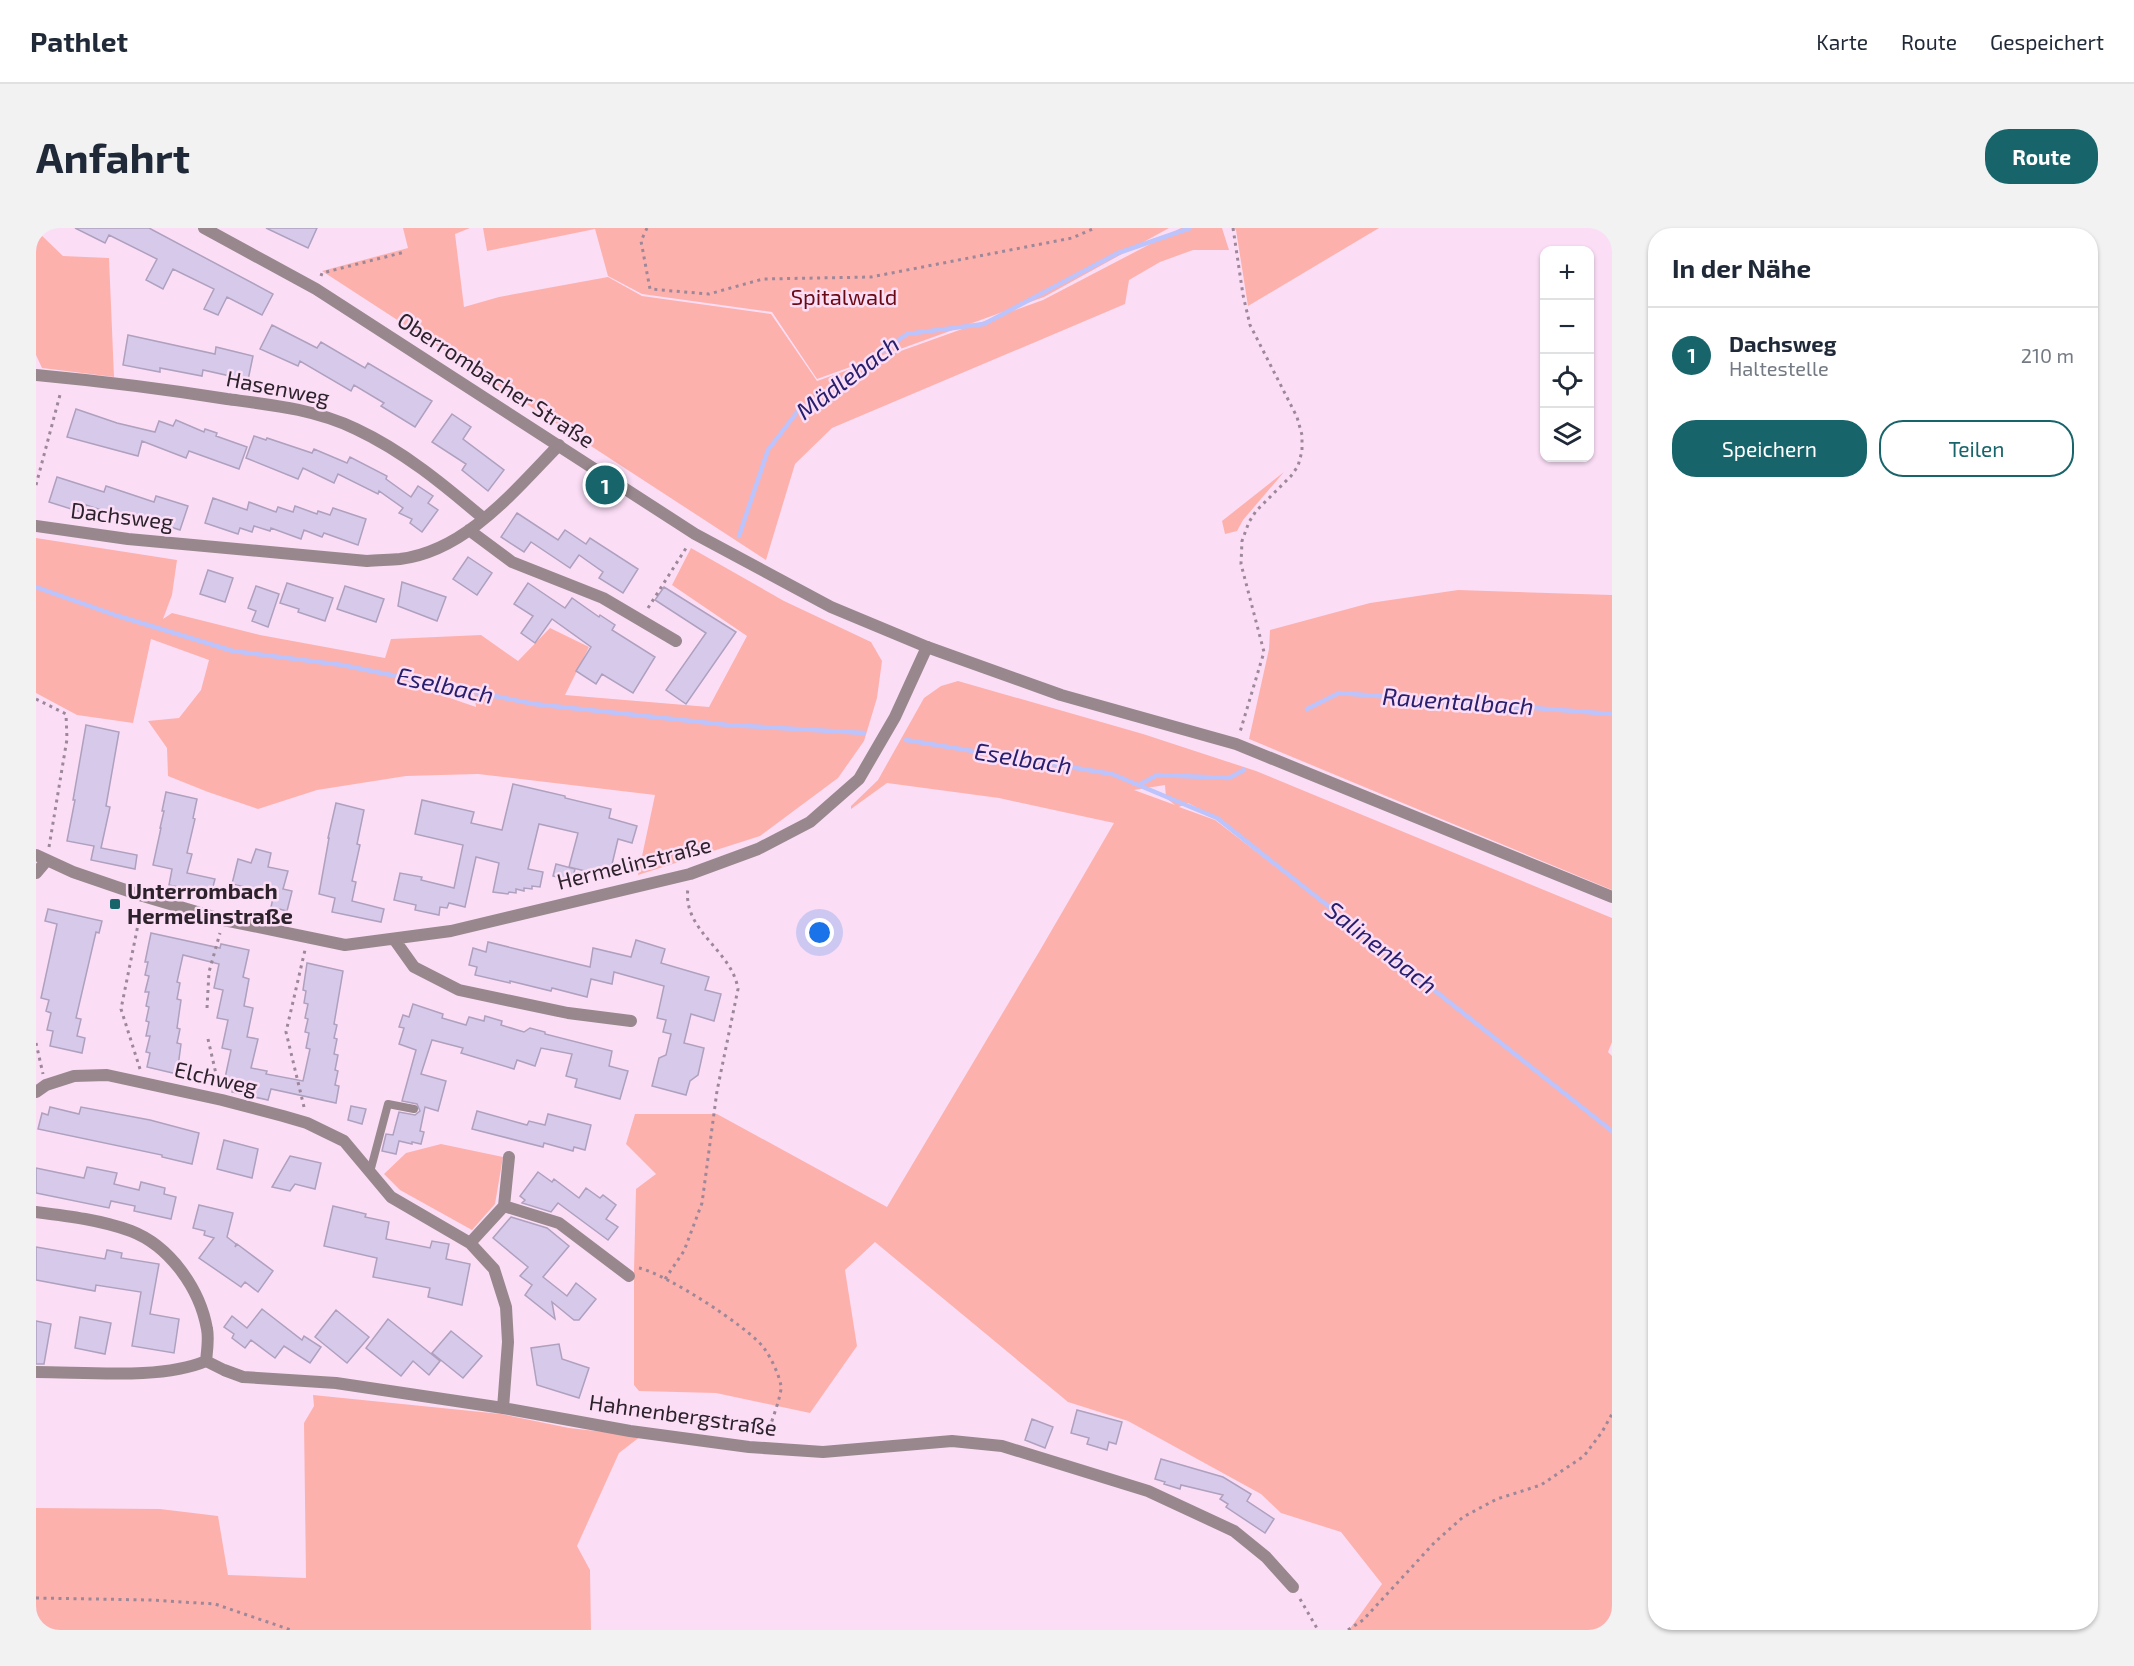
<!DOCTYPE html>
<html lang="de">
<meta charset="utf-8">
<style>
:root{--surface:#fff;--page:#f2f2f3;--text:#1f2937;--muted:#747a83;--line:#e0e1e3;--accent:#17656b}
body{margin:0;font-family:"Exo 2",sans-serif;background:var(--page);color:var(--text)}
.controls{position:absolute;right:18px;top:18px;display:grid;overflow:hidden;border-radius:12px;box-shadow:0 2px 4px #0004}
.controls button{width:54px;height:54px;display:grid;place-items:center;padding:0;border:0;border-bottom:2px solid var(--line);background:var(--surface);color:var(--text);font:30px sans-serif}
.you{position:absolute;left:784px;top:705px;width:21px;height:21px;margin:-15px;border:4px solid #fff;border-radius:50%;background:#1a73e8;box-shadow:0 0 0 9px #1a73e833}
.badge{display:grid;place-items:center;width:39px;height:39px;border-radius:50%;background:var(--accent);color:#fff;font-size:20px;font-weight:700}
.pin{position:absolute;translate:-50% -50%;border:3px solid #fff;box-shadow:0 2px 6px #0006}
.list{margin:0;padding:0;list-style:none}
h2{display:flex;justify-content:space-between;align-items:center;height:78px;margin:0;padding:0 24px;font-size:26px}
h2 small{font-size:20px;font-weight:400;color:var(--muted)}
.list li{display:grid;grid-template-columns:39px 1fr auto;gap:18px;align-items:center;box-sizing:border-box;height:96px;padding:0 24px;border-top:2px solid var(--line)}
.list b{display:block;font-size:22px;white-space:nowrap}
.list p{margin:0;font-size:20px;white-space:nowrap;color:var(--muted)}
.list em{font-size:20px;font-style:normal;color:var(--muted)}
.actions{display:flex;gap:12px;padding:18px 24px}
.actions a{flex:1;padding:14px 0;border:2px solid var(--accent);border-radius:24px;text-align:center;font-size:21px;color:var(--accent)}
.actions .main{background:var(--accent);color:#fff}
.icon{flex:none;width:33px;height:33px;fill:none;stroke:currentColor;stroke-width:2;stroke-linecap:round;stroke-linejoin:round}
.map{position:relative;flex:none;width:1576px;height:1402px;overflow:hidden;border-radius:24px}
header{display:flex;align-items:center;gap:36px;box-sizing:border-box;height:84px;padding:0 30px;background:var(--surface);border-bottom:2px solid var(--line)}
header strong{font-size:28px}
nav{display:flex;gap:33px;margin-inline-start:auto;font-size:21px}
.intro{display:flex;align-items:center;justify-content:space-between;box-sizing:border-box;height:144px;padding:0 36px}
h1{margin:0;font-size:42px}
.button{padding:15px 27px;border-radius:24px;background:var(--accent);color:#fff;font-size:21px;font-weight:700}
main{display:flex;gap:36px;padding:0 36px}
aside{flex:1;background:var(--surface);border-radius:24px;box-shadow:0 2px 4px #0004}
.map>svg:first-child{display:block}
</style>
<header>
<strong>Pathlet</strong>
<nav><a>Karte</a><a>Route</a><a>Gespeichert</a></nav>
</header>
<div class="intro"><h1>Anfahrt</h1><a class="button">Route</a></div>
<main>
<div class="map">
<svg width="1576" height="1402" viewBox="0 0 1576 1402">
<rect width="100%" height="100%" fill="#fbdef6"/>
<path fill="#fdb1ad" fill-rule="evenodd" d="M 367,0 L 434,0 L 419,6 L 428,79 L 463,69 L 572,49 L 606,68 L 735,86 L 781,153 L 1007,72 L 1145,0 L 1186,0 L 1193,22 L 1157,22 L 1124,34 L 1093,52 L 1089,76 L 796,200 L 759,236 L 730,332 L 286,43 L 372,20 Z
M 447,0 L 1133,0 L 1008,69 L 781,151 L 736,84 L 606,66 L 572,48 L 559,1 L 451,23 Z
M 1198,0 L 1343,0 L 1212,78 L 1200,2 Z
M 0,2 L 27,28 L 73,30 L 78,149 L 6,140 L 0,127 Z
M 1248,244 L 1207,292 L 1201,303 L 1189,306 L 1186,293 Z
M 0,310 L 141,332 L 136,367 L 127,391 L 136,385 L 224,407 L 349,430 L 355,411 L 445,407 L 482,433 L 514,400 L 553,419 L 529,467 L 673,479 L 711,408 L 636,357 L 655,320 L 748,373 L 835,414 L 846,433 L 841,470 L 828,513 L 802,550 L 724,608 L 602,647 L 619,567 L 442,546 L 370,548 L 281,562 L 222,581 L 172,564 L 132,548 L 131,520 L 112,493 L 143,490 L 165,462 L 173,432 L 115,411 L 97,495 L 41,487 L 0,465 ZM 418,454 L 438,464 L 440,479 L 411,469 Z
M 1422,362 L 1576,367 L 1576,662 L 1213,511 L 1233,421 L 1234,402 L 1334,375 Z
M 922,453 L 1107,506 L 1220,543 L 1576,690 L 1576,814 L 1572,824 L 1576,828 L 1576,1402 L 1313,1402 L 1346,1356 L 1305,1304 L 1245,1285 L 1225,1266 L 1092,1193 L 1032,1174 L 839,1014 L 809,1042 L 821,1118 L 774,1185 L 680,1165 L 603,1163 L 598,1157 L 598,1042 L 600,961 L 620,946 L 590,916 L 599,886 L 681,886 L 851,979 L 1003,724 L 1078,595 L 963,570 L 851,555 L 815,581 L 815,578 L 842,552 L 888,470 L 905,458 ZM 1129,557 L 1130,570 L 1139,577 L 1098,562 ZM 1152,575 L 1181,590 L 1335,712 L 1179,592 L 1143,579 Z
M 405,916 L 467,929 L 459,976 L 436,1002 L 364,962 L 348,946 L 370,925 Z
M 277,1167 L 465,1186 L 533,1200 L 605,1208 L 583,1225 L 541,1318 L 554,1342 L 555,1402 L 0,1402 L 0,1280 L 124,1281 L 182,1288 L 192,1347 L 270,1350 L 268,1195 L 278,1178 Z"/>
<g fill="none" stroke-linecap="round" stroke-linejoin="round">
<path stroke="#bdc3fb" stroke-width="4.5" d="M 703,308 L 732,222 L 762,183 L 871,106 L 948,96 L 1082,25 L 1154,0
M 0,359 L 79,387 L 197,423 L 306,437 L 498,476 L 692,497 L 828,505
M 1271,481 L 1303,465 L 1576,486
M 870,512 L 1076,546 L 1181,590 L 1576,903
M 1103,557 L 1121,547 L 1193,550 L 1208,542"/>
</g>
<path fill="#d7c9e9" stroke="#aea0be" stroke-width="1.5" d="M 39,0 L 113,0 L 237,66 L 226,87 L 191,69 L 182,87 L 168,81 L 178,61 L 137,41 L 127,61 L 110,52 L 121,31 L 73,7 L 69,15 Z
M 230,0 L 281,0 L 272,20 Z
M 236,97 L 281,120 L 285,114 L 329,140 L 332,135 L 396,173 L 379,199 L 345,178 L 348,175 L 318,157 L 315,163 L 264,133 L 262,138 L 224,121 Z
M 92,107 L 179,126 L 180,119 L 217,128 L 212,152 L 167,142 L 166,148 L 124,140 L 124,144 L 87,137 Z
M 40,181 L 81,195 L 119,204 L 123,193 L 137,198 L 140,192 L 168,204 L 169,201 L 181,205 L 180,208 L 211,219 L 203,241 L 153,223 L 150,230 L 106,213 L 102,228 L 31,209 Z
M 416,186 L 435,199 L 427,211 L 468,242 L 452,263 L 426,242 L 430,236 L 396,214 Z
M 218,208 L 230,212 L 231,210 L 276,225 L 278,221 L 311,235 L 314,229 L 351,248 L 350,251 L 375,269 L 382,258 L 397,268 L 392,275 L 402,282 L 386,304 L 374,295 L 376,291 L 363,285 L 367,280 L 343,263 L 342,266 L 302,246 L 298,255 L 267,240 L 262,251 L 210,230 Z
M 21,249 L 68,264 L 70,258 L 118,274 L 120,268 L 152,278 L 144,302 L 97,287 L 96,292 L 50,277 L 48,285 L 13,274 Z
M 177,270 L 211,282 L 213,274 L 240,284 L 242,279 L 257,284 L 259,278 L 281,286 L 282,283 L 294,287 L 297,280 L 330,291 L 322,317 L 288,305 L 286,309 L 268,302 L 265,311 L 235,300 L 234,303 L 218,298 L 216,304 L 204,300 L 202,306 L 169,295 Z
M 481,285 L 522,312 L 529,302 L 550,316 L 554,310 L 602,341 L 587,365 L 563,350 L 567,344 L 543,327 L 534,340 L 495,314 L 488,324 L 465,309 Z
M 432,329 L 456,345 L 441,367 L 417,351 Z
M 172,342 L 197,350 L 189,374 L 164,366 Z
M 366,354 L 410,369 L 401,393 L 362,378 Z
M 251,355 L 297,370 L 289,393 L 262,384 L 263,381 L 244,375 Z
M 492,355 L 529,380 L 536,370 L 563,389 L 564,387 L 579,397 L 576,402 L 619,429 L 597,465 L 566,446 L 560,456 L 540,443 L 555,419 L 516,391 L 499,415 L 485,405 L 497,388 L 478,376 Z
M 220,358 L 243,366 L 232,399 L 216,393 L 220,383 L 212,380 Z
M 309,358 L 348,371 L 340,394 L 301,381 Z
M 628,359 L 700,404 L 650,476 L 630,462 L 670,405 L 619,372 Z
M 50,497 L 83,504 L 70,578 L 74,579 L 65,620 L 101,627 L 99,641 L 55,632 L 58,618 L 31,613 L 39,572 L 37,572 Z
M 477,556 L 529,568 L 529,570 L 575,581 L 573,590 L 601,598 L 596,615 L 582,611 L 573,649 L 533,639 L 542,605 L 503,596 L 492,641 L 507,644 L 504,659 L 496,658 L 496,661 L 488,660 L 488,663 L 480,661 L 480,665 L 473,664 L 472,666 L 457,664 L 463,635 L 440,629 L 429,679 L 413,675 L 411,680 L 404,679 L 403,687 L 379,682 L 380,677 L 358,672 L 364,645 L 386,649 L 385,652 L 418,660 L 427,617 L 379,606 L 386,572 L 438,584 L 435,595 L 466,602 Z
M 130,564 L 161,571 L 157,590 L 159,591 L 151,625 L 156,626 L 151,645 L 179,651 L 175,666 L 133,657 L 136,641 L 117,637 L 125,600 L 124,600 L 128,583 L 126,583 Z
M 300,575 L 328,582 L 321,616 L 324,617 L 316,653 L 320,654 L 316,673 L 348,681 L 345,694 L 296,684 L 299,670 L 283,666 L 293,610 L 292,610 Z
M 220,621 L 235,625 L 232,639 L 252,643 L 247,661 L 256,663 L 251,683 L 235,679 L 238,666 L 196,656 L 202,631 L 215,635 Z
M 520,636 L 539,641 L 536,653 L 517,648 Z
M 12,681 L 66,693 L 63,705 L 60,704 L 40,790 L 45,791 L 41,808 L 49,810 L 46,825 L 14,818 L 17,803 L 11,802 L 15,785 L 10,783 L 13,772 L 5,770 L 21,696 L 9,693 Z
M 115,705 L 184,720 L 185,716 L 213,722 L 207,749 L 213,751 L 208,778 L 217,780 L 211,809 L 222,811 L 215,840 L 231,843 L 230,846 L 267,853 L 274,821 L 270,820 L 273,805 L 269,804 L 272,791 L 269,790 L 272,776 L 268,775 L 270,763 L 267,762 L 271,735 L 307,743 L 298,796 L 301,797 L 298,810 L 301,811 L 298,826 L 302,827 L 299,842 L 302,843 L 299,857 L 303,858 L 300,875 L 235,861 L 232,872 L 196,864 L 199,852 L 189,850 L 195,822 L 186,820 L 192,792 L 181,790 L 187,762 L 178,760 L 183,736 L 147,727 L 141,754 L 144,755 L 141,771 L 145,772 L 141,800 L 144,801 L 141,815 L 145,816 L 141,846 L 111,839 L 114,825 L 110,824 L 114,808 L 110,808 L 113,794 L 110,793 L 113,779 L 110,778 L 113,764 L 109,764 L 113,748 L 109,747 L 112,734 L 109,734 Z
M 600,712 L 629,721 L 625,735 L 673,749 L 669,762 L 685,766 L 678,793 L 655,786 L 648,815 L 668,820 L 662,847 L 654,853 L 650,867 L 616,858 L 623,830 L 630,827 L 635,806 L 627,804 L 630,792 L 621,790 L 628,758 L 578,744 L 576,756 L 555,751 L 551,769 L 516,760 L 515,763 L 474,753 L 474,755 L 439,747 L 441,739 L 433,737 L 437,720 L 450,724 L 452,714 L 554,739 L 557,720 L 595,729 Z
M 377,776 L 407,786 L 406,790 L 430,797 L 433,789 L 448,793 L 449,788 L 466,793 L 465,797 L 488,804 L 494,800 L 509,804 L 509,806 L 576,823 L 573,838 L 592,843 L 584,871 L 539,859 L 541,851 L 530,848 L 536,826 L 505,820 L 499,838 L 481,832 L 478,841 L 425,825 L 427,820 L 396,812 L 385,846 L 410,853 L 402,883 L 389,879 L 384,903 L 388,904 L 385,916 L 376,914 L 376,916 L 363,913 L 360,926 L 346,923 L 350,906 L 357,907 L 363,884 L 379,887 L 384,883 L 381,876 L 366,873 L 380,822 L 363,816 L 368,800 L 363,799 L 367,787 L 373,789 Z
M 315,878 L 330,881 L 326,896 L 312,892 Z
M 14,879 L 43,886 L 45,879 L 114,892 L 163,905 L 156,936 L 126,929 L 126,927 L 2,901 L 6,885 L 12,887 Z
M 441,883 L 491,897 L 493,893 L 509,897 L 512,886 L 555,897 L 549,922 L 538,919 L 537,923 L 508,915 L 507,919 L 436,901 Z
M 188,912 L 222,921 L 216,950 L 181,941 Z
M 254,928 L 285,935 L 279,961 L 259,956 L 254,963 L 236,959 Z
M 51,939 L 81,945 L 78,956 L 103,962 L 105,954 L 129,960 L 128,966 L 140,969 L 135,991 L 98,983 L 99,978 L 75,973 L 73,980 L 0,965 L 0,940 L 48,950 Z
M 502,944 L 516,954 L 518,951 L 543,970 L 550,960 L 564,970 L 567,967 L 580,977 L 570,991 L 582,999 L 572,1012 L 522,975 L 515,984 L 486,975 L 489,972 L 484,968 Z
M 163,977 L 197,985 L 191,1009 L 200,1016 L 199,1019 L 201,1016 L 237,1043 L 222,1064 L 209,1054 L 205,1059 L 163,1030 L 178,1010 L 168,1007 L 169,1003 L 157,1000 Z
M 297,978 L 330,986 L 329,989 L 353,994 L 350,1011 L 394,1020 L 396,1013 L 413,1016 L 410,1031 L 434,1036 L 426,1077 L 392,1069 L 394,1060 L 337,1049 L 341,1030 L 288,1018 Z
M 475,989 L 511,1000 L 533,1018 L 507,1049 L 531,1068 L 540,1055 L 560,1071 L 543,1092 L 538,1092 L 516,1074 L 519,1091 L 489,1067 L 496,1057 L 484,1048 L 492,1039 L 457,1010 Z
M 0,1019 L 69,1031 L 71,1022 L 86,1025 L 85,1030 L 123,1036 L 114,1086 L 143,1091 L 138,1125 L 96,1118 L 105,1064 L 60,1057 L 59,1063 L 0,1052 Z
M 226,1081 L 266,1112 L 268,1108 L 285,1119 L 274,1135 L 248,1118 L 239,1130 L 215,1112 L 209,1120 L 196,1110 L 198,1106 L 188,1099 L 196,1088 L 211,1100 Z
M 300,1082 L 333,1109 L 311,1135 L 279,1109 Z
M 44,1089 L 75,1095 L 69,1126 L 39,1120 Z
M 352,1091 L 404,1133 L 393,1147 L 377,1133 L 365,1148 L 330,1120 Z
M 0,1093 L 15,1096 L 8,1136 L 0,1136 Z
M 415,1103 L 446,1128 L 427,1150 L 396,1125 Z
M 523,1116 L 526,1131 L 553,1140 L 543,1170 L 501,1157 L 495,1120 Z
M 1041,1182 L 1086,1194 L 1080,1216 L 1073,1214 L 1071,1222 L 1051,1216 L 1053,1210 L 1035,1205 Z
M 996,1191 L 1017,1199 L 1009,1220 L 989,1212 Z
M 1125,1231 L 1187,1249 L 1215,1266 L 1211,1273 L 1238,1291 L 1229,1305 L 1190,1279 L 1192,1276 L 1184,1271 L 1187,1267 L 1145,1257 L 1144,1261 L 1128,1256 L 1129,1254 L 1119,1251 Z"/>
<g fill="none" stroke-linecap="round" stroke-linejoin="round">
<path stroke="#9c8899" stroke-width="3" stroke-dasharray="3 4.5" stroke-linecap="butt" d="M 611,0 L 605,13 L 614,61 L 673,66 L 727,51 L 835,49 L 1036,10 L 1059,0
M 1197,0 L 1207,67 L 1214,97 L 1261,189 L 1266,207 L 1266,223 L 1262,238 L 1255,248 L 1220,283 L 1213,294 L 1206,313 L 1205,336 L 1228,424 L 1204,504
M 285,48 L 286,45 L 369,24
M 0,257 L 25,163
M 612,380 L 652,317
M 0,471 L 30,486 L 31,511 L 13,619
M 171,780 L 173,744 L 184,705
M 172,811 L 183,859
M 0,815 L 7,846
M 104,841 L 85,781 L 105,682
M 268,879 L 250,804 L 269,722
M 603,1040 C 630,1046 711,1098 728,1120 C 735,1130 743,1146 745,1158 C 746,1167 734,1197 731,1208
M 629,1051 L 648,1023 L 666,975 L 681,863 L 702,761 C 696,722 646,703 652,660
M 0,1370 L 114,1372 L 179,1376 L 255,1402
M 1264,1371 L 1282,1402
M 1312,1402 L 1327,1392 L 1399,1314 L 1427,1289 L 1461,1271 L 1505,1257 L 1548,1228 L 1566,1204 L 1576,1186"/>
<path stroke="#98888d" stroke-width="8" d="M 334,944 L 352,876 L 378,881"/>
<path stroke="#98888d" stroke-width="12" d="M 0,147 C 64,153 128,161 191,171 C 236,177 278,181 320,201 C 367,223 407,256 447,290
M 0,298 L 92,311 L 331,333 C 342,332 353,332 364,331 C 430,323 479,262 523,217
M 433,302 L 476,334 L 567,370 L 640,413
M 0,627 L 37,644 L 107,668 L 188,692 L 309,717 L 415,703 L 654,646 L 722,621 L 774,594 L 823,551 L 859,489 L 891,419
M 0,645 L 11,632
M 358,711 L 378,739 L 423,762 L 532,785 L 595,793
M 0,864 L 10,857 L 38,848 L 71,847 L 186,872 L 247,888 L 271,895 L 308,913 L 355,969 L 434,1015 L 458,1041 L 470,1079 L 472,1114 L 467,1180
M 468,978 L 523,995 L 593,1048
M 0,984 C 32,988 65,992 95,1003 C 134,1018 164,1061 171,1101 C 173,1111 171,1123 170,1133
M 434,1015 L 468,978 L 473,929
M 0,1144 C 50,1144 126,1152 170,1133 L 188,1142 L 207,1149 L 300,1155 L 467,1180 L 594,1203 L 713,1219 L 787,1224 L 916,1213 L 966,1218 L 1112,1263 L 1198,1303 L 1230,1329 L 1257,1359"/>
<path stroke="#98888d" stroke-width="12" d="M 168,0 L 280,61 L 659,306 L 795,379 L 891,419 L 1025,467 L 1200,516 L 1576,669"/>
</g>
<rect fill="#17656b" stroke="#fbdef6" stroke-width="2" x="73" y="670" width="12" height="12" rx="3"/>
<g text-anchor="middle" stroke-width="5" stroke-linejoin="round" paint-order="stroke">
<g font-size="22" fill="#6a0814" stroke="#fbdef6">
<text x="808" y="77">Spitalwald</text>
</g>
<g font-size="22" fill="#2d222b" stroke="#fbdef6">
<text transform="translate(460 152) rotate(33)" y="8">Oberrombacher Straße</text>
<text transform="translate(242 160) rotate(11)" y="8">Hasenweg</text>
<text transform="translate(86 288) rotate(7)" y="8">Dachsweg</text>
<text transform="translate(598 635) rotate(-14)" y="8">Hermelinstraße</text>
<text transform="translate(180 850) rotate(13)" y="8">Elchweg</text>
<text transform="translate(647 1187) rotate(8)" y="8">Hahnenbergstraße</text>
</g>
<g font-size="22" font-weight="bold" fill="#2d222b" stroke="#fbdef6" text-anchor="start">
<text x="91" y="671">Unterrombach<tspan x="91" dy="25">Hermelinstraße</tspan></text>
</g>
<g font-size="24" font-style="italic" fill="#28206e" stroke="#fbdef6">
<text transform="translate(812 150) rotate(-37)" y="8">Mädlebach</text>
<text transform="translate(409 458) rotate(12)" y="8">Eselbach</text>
<text transform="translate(1422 474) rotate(4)" y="8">Rauentalbach</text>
<text transform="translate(987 531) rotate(9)" y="8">Eselbach</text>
<text transform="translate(1345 720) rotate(38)" y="8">Salinenbach</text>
</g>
</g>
</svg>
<div class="controls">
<button>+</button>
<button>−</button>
<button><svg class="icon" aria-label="locate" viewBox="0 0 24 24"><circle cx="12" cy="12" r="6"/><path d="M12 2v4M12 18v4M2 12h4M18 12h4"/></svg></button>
<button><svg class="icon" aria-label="layers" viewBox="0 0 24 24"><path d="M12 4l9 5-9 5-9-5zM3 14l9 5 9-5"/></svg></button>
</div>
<div class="you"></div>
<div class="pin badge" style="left:569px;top:257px">1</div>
</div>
<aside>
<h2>In der Nähe<small></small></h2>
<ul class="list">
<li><span class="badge">1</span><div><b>Dachsweg</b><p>Haltestelle</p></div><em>210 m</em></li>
</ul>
<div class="actions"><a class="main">Speichern</a><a>Teilen</a></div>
</aside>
</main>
